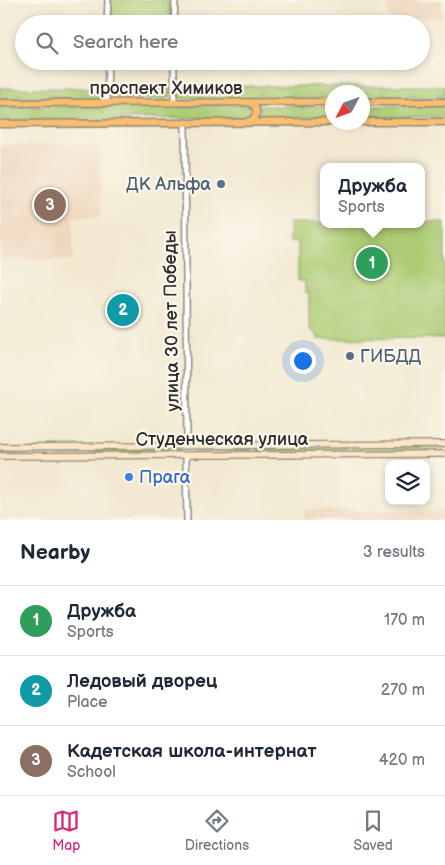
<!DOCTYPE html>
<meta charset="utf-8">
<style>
:root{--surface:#fff;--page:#f2f2f3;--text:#1f2937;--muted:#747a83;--line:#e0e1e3;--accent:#db2777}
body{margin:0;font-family:"Balsamiq Sans",sans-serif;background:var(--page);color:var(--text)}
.controls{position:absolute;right:15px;bottom:15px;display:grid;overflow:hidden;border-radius:10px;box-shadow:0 2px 8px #0003}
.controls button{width:45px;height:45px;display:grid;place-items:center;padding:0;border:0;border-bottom:1px solid var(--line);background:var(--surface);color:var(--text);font:25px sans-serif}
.compass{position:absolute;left:325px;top:85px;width:45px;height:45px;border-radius:50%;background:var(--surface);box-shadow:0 2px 8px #0003;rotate:229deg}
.you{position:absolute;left:302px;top:360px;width:18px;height:18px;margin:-12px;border:4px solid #fff;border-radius:50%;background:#1a73e8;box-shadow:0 0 0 8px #1a73e833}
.badge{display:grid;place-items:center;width:32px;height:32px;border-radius:50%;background:var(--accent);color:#fff;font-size:16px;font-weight:700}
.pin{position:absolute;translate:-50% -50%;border:2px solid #fff;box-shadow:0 1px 5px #0006}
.popup{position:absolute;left:320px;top:163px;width:105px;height:65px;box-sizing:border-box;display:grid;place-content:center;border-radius:10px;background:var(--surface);filter:drop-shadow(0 1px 4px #0005);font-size:16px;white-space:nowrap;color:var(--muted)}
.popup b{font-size:19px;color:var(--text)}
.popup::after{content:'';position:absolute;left:50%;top:100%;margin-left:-10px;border:10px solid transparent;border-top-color:var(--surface)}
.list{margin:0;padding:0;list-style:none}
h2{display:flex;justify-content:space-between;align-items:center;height:65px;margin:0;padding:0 20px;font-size:21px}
h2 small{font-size:16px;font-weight:400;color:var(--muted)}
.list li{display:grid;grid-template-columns:32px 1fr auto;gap:15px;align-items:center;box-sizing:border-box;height:70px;padding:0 20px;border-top:1px solid var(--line)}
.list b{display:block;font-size:19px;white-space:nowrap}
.list p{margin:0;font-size:16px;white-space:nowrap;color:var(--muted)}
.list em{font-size:16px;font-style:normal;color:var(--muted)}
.icon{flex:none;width:28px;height:28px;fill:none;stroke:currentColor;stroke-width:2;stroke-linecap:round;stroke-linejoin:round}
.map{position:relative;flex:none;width:445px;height:520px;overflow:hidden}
.search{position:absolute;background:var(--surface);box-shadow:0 2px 8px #0003;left:15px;right:15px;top:15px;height:55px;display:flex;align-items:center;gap:12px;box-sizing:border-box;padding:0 18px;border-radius:28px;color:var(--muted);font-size:19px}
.sheet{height:275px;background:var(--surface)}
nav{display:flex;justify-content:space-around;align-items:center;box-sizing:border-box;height:70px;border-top:1px solid var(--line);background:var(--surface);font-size:14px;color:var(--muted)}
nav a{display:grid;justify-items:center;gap:2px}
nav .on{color:var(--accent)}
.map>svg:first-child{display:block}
</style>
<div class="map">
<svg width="445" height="520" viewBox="0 0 445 520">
<defs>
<pattern id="grass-tufts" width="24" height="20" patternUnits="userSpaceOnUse" patternTransform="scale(1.25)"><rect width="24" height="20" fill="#accb72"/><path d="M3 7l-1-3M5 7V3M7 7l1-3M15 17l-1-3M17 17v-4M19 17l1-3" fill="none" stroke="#94ae63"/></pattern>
</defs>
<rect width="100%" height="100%" fill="#fbf7ec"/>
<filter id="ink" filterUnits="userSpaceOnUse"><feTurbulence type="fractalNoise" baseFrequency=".02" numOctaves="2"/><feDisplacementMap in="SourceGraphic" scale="10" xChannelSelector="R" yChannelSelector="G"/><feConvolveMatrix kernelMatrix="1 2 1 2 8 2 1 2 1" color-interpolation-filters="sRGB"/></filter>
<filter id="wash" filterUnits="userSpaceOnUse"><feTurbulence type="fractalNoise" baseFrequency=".0096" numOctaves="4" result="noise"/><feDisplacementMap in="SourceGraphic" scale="20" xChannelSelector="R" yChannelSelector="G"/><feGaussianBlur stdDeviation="1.12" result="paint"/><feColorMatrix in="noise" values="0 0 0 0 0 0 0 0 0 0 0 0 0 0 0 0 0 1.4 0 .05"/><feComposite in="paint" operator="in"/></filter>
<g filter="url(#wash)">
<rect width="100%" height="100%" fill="#f2e9d0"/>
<path fill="#efd6bc" d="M 388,0 L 441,0 L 442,18 L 388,18 Z
M 99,144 L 101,216 L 73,217 L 73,260 L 0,259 L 0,145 Z
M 305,510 L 445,511 L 445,520 L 305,520 Z"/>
<path fill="url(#grass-tufts)" stroke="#6c7b4e" d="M 183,86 L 445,86 L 445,98 L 363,98 L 362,92 L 332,92 L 332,98 L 183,99 L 178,97 L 177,92 L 178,88 Z
M 118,87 L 165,87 L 170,88 L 171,93 L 170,97 L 167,99 L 120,99 L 115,97 L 113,93 L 115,89 Z
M 0,88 L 99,88 L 103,90 L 104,93 L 103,97 L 99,99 L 0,99 Z
M 244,105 L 249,107 L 251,112 L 249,116 L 244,118 L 0,120 L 0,107 Z
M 445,105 L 445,117 L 363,117 L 363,106 Z
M 259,106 L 332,106 L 332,117 L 259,118 L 261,112 Z
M 346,447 L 348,449 L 346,451 L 257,452 L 257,448 Z
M 352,447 L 445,447 L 445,450 L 352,451 Z
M 181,448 L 181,452 L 0,454 L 0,450 Z
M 195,448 L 251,448 L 251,451 L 195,452 L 193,450 Z"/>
<path fill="#accb72" stroke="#6c7b4e" d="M 111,0 L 169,0 L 169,24 L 111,24 Z
M 421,222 L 445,222 L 445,338 L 318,339 L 317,335 L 309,329 L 309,293 L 305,293 L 305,281 L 298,281 L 298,242 L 289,242 L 289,223 L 421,224 Z"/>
</g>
<g filter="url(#ink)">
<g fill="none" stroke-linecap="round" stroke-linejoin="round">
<g stroke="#8e8a7e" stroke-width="8">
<path id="tertiary" d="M 107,24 L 108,0
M 174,24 L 175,0
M 174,102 L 174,61
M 107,103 L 108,61
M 185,122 L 187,446
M 186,456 L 187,520"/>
</g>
<g stroke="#8e8a7e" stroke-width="8">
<path id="secondary" d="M 0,447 L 445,444
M 0,456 L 445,454"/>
</g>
<g stroke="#8e8a7e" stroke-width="9">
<path id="primary" d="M 362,102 L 445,102
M 0,103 L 332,102
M 248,121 C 256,119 258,113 255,107 L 250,103
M 362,122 L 445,122
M 0,124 L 332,122"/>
</g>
<use href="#tertiary" stroke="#fff" stroke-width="5"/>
<use href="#secondary" stroke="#fde5c5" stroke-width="5.5"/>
<use href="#primary" stroke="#fabe6d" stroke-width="6"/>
</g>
</g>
<g fill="#5c6f8a" stroke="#fbf7ec" stroke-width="2">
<circle cx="221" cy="184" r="5"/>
<circle cx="350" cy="356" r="5"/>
</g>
<circle fill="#3f7fe0" stroke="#fbf7ec" stroke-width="2" cx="129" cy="477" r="5"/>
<g text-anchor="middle" stroke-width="4.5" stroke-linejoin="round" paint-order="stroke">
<g font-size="18" fill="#2b2b2b" stroke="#fbf7ec">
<text x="166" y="94">проспект Химиков</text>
<text transform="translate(171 321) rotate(-91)" y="6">улица 30 лет Победы</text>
<text x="222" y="445">Студенческая улица</text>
</g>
<g font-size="18" fill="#4e5e75" stroke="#fbf7ec" text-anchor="end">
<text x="211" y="190">ДК Альфа</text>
<text x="360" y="362" text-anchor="start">ГИБДД</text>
</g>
<g font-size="18" fill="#366cbe" stroke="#fbf7ec" text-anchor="start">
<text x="139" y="483">Прага</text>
</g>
</g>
</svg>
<div class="controls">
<button><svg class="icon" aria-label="layers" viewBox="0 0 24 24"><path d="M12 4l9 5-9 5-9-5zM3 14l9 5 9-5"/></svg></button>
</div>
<svg class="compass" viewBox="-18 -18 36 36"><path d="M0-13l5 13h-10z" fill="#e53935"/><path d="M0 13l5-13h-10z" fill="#747a83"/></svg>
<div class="you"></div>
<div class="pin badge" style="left:372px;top:263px;background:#2e9e5b">1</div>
<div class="popup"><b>Дружба</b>Sports</div>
<div class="pin badge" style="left:123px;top:310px;background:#0f9aa8">2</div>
<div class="pin badge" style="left:50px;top:205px;background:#8d6e63">3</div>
<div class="search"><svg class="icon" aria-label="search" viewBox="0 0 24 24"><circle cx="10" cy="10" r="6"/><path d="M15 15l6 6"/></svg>Search here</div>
</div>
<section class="sheet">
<h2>Nearby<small>3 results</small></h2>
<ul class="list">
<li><span class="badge" style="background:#2e9e5b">1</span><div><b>Дружба</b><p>Sports</p></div><em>170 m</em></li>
<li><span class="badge" style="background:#0f9aa8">2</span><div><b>Ледовый дворец</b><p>Place</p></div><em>270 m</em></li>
<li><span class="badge" style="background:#8d6e63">3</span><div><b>Кадетская школа-интернат</b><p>School</p></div><em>420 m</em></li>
</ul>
</section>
<nav>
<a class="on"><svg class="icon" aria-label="map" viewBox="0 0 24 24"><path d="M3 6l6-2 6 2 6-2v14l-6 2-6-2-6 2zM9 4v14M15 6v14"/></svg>Map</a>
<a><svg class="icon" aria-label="directions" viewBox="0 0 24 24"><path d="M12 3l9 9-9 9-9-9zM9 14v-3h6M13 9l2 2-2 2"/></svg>Directions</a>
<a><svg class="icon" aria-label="saved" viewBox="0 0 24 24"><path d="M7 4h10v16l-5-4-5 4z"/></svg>Saved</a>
</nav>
